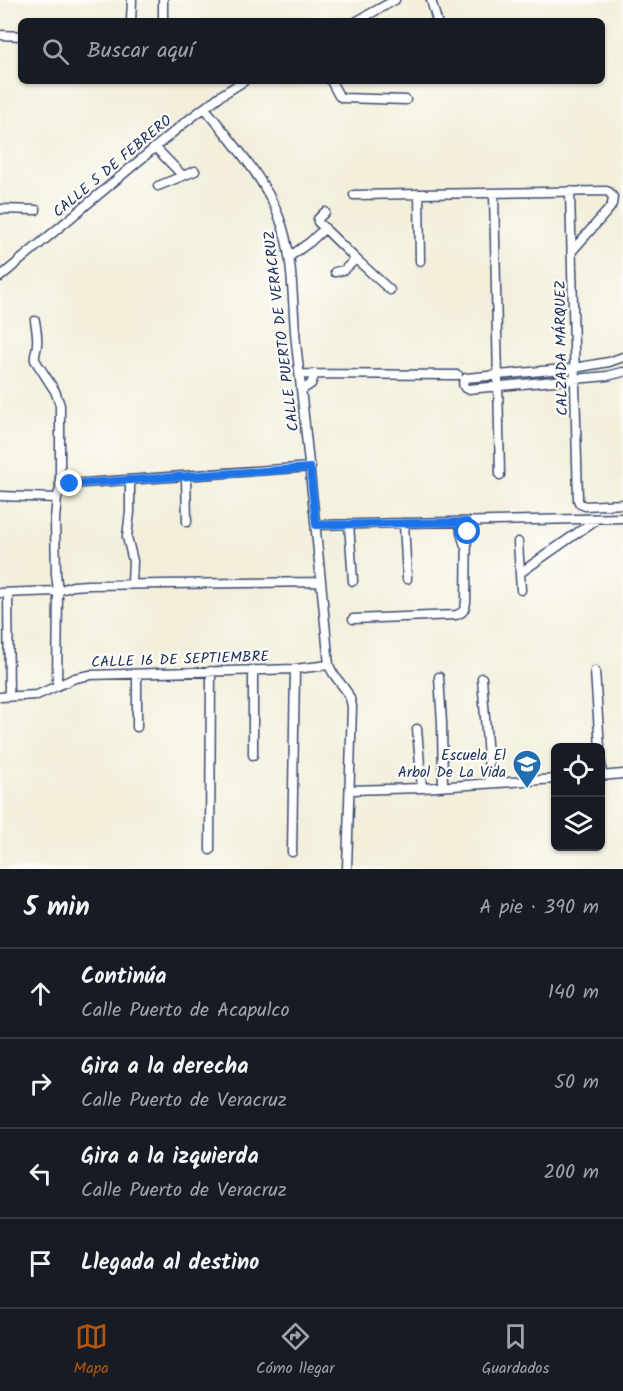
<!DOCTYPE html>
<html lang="es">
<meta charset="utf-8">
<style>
:root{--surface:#171b24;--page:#20242c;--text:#f1f3f6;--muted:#9ea1a6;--line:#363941;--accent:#b45309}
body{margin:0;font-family:Kalam,sans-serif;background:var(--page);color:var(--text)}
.controls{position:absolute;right:18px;bottom:18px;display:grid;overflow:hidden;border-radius:9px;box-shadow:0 2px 4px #0004}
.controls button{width:54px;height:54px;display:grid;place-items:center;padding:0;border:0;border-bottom:2px solid var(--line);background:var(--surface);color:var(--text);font:30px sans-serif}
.stop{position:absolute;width:18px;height:18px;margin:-14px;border:4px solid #1a73e8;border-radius:50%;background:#fff}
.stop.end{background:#1a73e8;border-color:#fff;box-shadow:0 2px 6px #0008}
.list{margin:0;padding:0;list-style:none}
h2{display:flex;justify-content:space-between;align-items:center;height:78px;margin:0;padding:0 24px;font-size:26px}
h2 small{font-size:20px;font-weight:400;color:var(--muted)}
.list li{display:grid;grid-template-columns:39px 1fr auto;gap:18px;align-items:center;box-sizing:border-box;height:90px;padding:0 24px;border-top:2px solid var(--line)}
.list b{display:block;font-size:22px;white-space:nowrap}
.list p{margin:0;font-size:20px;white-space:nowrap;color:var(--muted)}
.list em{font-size:20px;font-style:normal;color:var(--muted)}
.icon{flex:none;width:33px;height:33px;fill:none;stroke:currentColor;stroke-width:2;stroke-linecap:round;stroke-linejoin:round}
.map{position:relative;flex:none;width:623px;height:869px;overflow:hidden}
.search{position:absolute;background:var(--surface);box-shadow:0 2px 4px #0004;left:18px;right:18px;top:18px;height:66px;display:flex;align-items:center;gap:15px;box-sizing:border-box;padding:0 21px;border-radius:9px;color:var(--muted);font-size:22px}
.sheet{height:438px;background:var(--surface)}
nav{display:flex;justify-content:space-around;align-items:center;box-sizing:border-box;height:84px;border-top:2px solid var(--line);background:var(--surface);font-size:16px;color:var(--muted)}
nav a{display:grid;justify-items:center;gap:3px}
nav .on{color:var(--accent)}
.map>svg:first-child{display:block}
</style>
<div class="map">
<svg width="623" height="869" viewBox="0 0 623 869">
<rect width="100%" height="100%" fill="#fdfcf7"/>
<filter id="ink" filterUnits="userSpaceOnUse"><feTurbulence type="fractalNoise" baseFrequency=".0167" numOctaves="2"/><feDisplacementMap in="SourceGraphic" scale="12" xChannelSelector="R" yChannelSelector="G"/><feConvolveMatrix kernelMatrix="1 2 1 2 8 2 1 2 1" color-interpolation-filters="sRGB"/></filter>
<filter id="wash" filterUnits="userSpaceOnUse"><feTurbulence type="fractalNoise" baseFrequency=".008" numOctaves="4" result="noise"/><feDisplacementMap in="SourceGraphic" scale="24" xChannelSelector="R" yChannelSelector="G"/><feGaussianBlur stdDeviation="1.35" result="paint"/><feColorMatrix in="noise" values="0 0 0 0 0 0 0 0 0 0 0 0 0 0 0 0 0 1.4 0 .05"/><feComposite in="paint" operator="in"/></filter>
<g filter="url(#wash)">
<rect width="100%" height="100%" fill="#f3efdb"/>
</g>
<g filter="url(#ink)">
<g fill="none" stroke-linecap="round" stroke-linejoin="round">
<g stroke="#3b4c71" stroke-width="11">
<path id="minor" d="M 163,0 L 163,21
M 431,0 L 437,21
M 131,21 L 132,0
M 357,21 L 395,0
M 0,35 L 21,36
M 331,81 L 339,96 L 343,98 L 406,100
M 205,108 C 231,141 264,177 279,217 C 294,254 292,303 296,343 C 308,450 319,558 329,665 C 335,682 349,687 352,706 L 347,869
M 156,148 L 183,176
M 158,186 L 195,171
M 570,191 L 578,500 L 580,504 L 585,506 L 623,504
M 494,193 L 500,475
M 419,194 L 420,261
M 354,195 L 606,191 L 609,192 L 613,197 L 612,204 L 610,208 L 572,251
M 0,209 L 36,210
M 325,212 L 318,219 L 318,222 L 356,259 L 390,290
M 289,257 L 310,242 L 325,228
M 335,272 L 344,270 L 356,259
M 0,277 L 183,124 L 220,96 L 244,81
M 35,321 C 36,328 38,336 37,344 C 37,350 34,354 35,360 L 55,391 L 60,405 L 60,489
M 623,357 L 609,362 L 574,368 L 466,378 C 463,381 462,384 465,388 L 468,389 L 607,376 L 623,372
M 300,374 L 458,375
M 302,390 L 311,384 L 315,374
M 186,476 L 187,522
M 130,480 L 130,512 L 127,537 L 133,561 L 132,583
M 0,496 L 57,498
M 460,522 L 461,533 L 465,546
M 404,523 L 407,579
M 349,524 L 353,581
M 316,525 L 623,518
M 518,542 L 521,590
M 520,573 L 597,519
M 0,593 L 58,591 L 73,586 L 88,585 L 321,582
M 8,593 L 9,697
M 353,619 L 456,615 C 463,613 465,610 466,602 L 467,522
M 595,671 L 600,748
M 137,674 L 137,727
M 439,677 L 442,723 L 443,786
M 482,678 L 490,783
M 57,686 L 58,591 L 56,574 L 55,519 L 57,498 L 60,489 L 70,484 L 311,467
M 0,697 L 37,695 L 75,678 L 90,675 L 295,669 L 329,665
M 417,729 L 422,788
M 600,754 L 602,776
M 253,755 L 253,670
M 600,776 L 623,774
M 350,790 L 422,788 L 556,779
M 210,850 L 211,671
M 292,852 L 295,669"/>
</g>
<use href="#minor" stroke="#fff" stroke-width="8"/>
</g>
</g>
<g fill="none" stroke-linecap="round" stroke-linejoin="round" filter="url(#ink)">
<path stroke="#1a73e8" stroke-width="8" d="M 70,484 L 310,468 L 316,525 L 467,522 L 468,532"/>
</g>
<defs>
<g id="school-pin" transform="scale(1.5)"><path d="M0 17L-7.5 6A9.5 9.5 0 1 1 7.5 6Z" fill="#1f6fb2" stroke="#fdfcf7"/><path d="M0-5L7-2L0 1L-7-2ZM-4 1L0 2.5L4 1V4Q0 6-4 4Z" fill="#fff"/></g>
</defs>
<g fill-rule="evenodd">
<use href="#school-pin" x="527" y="764"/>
</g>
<g text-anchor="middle" stroke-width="4.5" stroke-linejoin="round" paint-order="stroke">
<g font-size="15" fill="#1b2f5e" stroke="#fdfcf7">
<text transform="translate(112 166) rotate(-40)" y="5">CALLE 5 DE FEBRERO</text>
<text transform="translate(281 331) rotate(-97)" y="5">CALLE PUERTO DE VERACRUZ</text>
<text transform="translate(561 348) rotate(-91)" y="5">CALZADA MÁRQUEZ</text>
<text transform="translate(180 659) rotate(-2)" y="5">CALLE 16 DE SEPTIEMBRE</text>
</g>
<g font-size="15" fill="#1b2f5e" stroke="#fdfcf7" text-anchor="end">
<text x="506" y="760">Escuela El<tspan x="506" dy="17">Arbol De La Vida</tspan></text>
</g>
</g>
</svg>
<div class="controls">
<button><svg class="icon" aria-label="locate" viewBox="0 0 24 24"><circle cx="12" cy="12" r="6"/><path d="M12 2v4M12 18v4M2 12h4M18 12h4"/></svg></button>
<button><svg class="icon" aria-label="layers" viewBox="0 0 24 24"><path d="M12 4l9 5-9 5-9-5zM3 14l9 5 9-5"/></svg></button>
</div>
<div class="stop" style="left:468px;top:532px"></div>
<div class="stop end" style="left:70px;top:484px"></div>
<div class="search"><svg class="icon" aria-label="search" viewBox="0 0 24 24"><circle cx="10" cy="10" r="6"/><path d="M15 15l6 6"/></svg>Buscar aquí</div>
</div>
<section class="sheet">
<h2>5 min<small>A pie · 390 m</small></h2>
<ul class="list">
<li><svg class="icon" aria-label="ahead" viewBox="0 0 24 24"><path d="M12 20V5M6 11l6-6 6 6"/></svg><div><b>Continúa</b><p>Calle Puerto de Acapulco</p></div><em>140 m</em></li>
<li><svg class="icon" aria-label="right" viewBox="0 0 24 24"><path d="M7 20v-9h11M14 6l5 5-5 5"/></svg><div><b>Gira a la derecha</b><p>Calle Puerto de Veracruz</p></div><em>50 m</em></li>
<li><svg class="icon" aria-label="left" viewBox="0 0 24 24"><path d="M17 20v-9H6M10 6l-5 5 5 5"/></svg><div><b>Gira a la izquierda</b><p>Calle Puerto de Veracruz</p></div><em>200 m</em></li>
<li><svg class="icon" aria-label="arrive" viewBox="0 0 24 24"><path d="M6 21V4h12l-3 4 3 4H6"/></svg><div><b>Llegada al destino</b></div></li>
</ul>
</section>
<nav>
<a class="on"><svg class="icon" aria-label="map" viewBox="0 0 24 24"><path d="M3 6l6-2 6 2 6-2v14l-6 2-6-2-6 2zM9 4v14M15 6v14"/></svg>Mapa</a>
<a><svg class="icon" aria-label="directions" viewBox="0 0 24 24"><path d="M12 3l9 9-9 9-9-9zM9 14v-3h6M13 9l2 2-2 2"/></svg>Cómo llegar</a>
<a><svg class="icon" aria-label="saved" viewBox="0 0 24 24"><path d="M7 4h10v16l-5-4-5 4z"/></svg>Guardados</a>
</nav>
